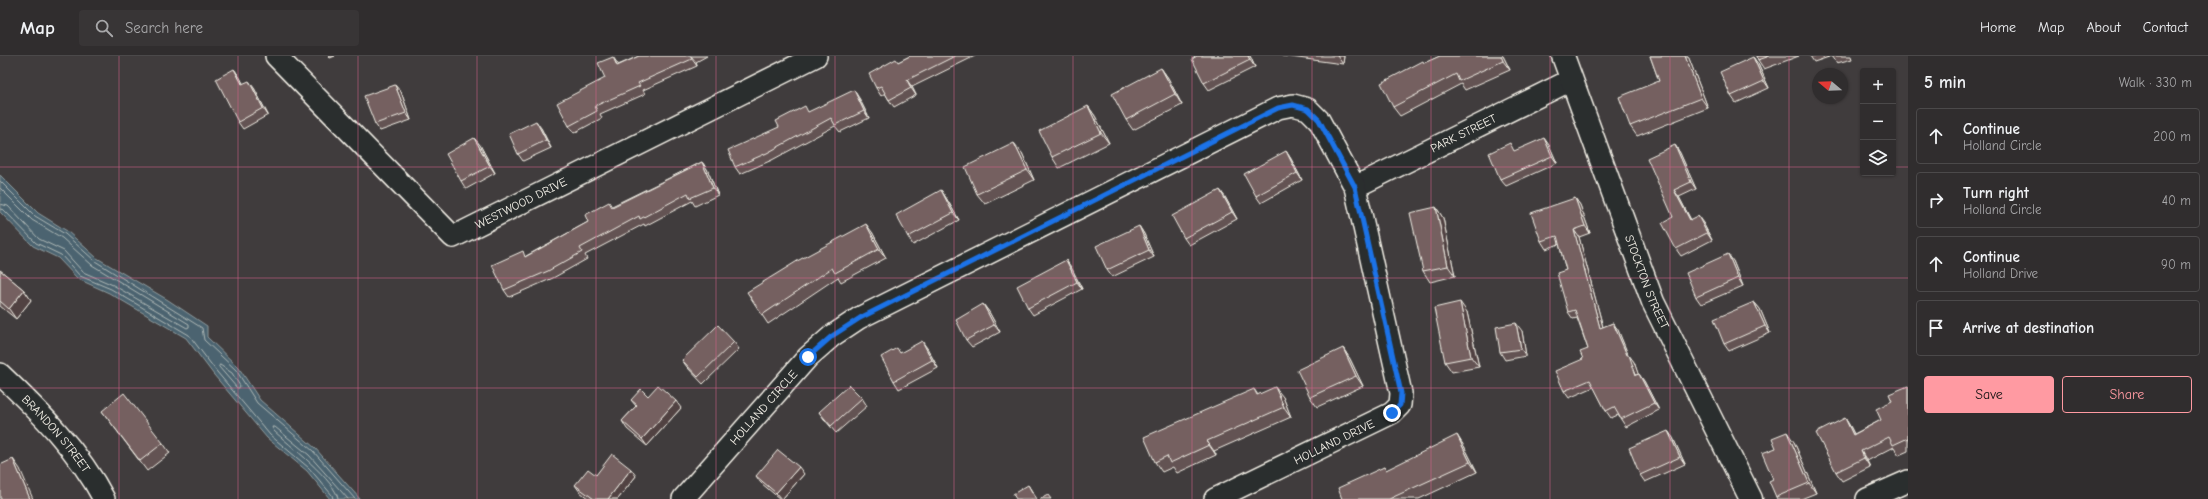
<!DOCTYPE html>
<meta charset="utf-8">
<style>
:root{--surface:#302d2e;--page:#383536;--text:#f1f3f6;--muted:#a8a8aa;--line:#4b494a;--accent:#ff9aa2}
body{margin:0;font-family:"Comic Neue",sans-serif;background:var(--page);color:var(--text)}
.controls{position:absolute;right:12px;top:12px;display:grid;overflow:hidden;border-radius:4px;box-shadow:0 1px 3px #0004}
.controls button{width:36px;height:36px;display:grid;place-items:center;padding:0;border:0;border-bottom:1px solid var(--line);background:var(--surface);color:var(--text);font:20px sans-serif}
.compass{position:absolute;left:1812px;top:12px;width:36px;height:36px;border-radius:50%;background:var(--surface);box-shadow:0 1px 3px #0004;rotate:289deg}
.stop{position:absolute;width:12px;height:12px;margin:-9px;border:3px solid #1a73e8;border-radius:50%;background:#fff}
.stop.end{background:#1a73e8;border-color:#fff;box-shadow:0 1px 4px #0008}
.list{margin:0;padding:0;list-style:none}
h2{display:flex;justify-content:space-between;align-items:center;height:52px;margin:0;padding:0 16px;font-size:17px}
h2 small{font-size:13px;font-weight:400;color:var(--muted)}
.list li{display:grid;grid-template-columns:26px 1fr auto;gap:12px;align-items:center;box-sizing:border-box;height:56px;margin:0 8px 8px;padding:0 8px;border:1px solid var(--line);border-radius:4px}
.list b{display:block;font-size:15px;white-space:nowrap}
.list p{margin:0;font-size:13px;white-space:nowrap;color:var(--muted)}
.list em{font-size:13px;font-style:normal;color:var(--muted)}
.actions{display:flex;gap:8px;padding:12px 16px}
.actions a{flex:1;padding:9px 0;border:1px solid var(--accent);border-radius:4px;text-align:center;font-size:14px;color:var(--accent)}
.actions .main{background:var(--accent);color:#111}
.icon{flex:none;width:22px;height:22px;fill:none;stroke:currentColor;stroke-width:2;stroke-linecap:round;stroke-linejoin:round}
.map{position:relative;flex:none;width:1908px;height:443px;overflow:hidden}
header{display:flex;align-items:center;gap:24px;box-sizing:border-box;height:56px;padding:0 20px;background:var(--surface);border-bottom:1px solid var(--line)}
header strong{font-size:19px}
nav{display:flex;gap:22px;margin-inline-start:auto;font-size:14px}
.search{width:280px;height:36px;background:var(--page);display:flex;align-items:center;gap:10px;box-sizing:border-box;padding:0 14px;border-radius:4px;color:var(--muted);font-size:15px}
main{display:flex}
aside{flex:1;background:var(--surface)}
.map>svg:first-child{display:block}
</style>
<header>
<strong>Map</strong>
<div class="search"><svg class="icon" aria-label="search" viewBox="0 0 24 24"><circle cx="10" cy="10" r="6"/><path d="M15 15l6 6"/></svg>Search here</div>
<nav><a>Home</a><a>Map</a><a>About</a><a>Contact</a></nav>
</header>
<main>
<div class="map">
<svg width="1908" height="443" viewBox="0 0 1908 443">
<rect width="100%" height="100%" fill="#403c3d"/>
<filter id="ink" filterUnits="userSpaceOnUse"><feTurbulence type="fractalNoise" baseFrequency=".025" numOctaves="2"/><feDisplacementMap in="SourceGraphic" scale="8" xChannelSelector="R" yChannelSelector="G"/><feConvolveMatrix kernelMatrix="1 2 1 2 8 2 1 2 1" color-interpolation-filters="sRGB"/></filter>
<g filter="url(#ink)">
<path fill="#4b646f" stroke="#8f9c9f" d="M 0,119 L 38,157 L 67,175 L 97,202 L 168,244 L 207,270 L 207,281 L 239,312 L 260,344 L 315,392 L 360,443 L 330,443 L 307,415 L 267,382 L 214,319 L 186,282 L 109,237 L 78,223 L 58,202 L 33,190 L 0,156 Z"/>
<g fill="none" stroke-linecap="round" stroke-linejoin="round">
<path stroke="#b0b9b8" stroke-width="1" d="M 0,125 L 35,160 L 65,178 L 95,205 L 202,272 L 204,284 L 236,314 L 257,347 L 313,395 L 355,443
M 0,132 L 32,164 L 62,182 L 92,209 L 189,268 L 189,271 L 187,272 L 113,229 L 83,216 L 64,195 L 39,183 L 8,150 L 0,148
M 0,153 L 4,154 L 36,187 L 61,199 L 80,220 L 111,233 L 189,279 L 217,316 L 270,379 L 309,412 L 332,439 L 333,443
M 220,309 L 232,317 L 240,330 L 239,332 L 237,332 L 219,311 Z
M 338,443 C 337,426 287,387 274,375 L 272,371 L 275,371 L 309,399 L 348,443"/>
<g stroke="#f4f1e8" stroke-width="24">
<g id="street">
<path id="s1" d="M 276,0 L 453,181 L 816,0"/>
<path id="s2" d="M 1355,131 L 1571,24"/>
<path id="s3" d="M 0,318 C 39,355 79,395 104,443"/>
<path id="s4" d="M 683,443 L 808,301 L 832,280 L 859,262 L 1278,52 L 1293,49 L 1308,53 L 1319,64 L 1355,131 L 1401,337 L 1400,349 L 1392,357 L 1215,443"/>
<path d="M 1867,443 L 1908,425"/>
</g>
</g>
<g stroke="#f4f1e8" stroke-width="25">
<g id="secondary">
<path id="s5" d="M 1563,0 L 1653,246 L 1751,443"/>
</g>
</g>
<use href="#street" stroke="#2a2d2e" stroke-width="21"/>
<use href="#secondary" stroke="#2a2d2e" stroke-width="22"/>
</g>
<path fill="#645353" stroke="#f4f1e8" d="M 328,0 L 335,0 L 330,2 Z
M 639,0 L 707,0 L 696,6 L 697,10 L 643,34 L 645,38 L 600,58 L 602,62 L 574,77 L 569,70 L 605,22 L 618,9 Z
M 910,0 L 975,0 L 912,31 L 916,39 L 894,51 L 889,44 L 885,37 L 881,40 L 876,32 L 898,6 Z
M 1197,0 L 1250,0 L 1255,11 L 1209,34 L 1204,27 Z
M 1283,0 L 1344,0 L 1343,8 Z
M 1440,0 L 1503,0 L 1510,14 L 1465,34 L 1461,28 L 1400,60 L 1393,51 L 1425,7 Z
M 1650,0 L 1688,0 L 1708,52 L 1637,80 L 1630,70 L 1659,25 Z
M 1757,0 L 1799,0 L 1764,13 L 1758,4 Z
M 1810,0 L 1851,0 L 1852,3 L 1837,7 L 1832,0 L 1814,6 Z
M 1753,1 L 1758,8 L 1769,32 L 1736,47 L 1731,40 Z
M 1161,12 L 1168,22 L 1182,49 L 1133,74 L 1126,64 Z
M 234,13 L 239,20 L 243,28 L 254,32 L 268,59 L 243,73 L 238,66 Z
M 401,36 L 411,64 L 380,75 L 375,68 Z
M 859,42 L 869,62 L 840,76 L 835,70 L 772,104 L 740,118 L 735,111 L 779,71 L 809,56 Z
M 1088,50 L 1095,60 L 1109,87 L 1059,112 L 1052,101 Z
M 541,72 L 551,92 L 523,105 L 518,98 Z
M 474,82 L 480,89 L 495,117 L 466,133 L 461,125 Z
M 1549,89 L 1557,107 L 1506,130 L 1500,123 Z
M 1675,89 L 1680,97 L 1696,133 L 1679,141 L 1691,164 L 1703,167 L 1712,184 L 1681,200 L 1676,193 L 1673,161 Z
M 1286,95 L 1291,103 L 1302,124 L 1261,147 L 1256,140 Z
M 1022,97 L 1034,124 L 985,148 L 977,138 Z
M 702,106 L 707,113 L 718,139 L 695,150 L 692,145 L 645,170 L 644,168 L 585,199 L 587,203 L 553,222 L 509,241 L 504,234 L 526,200 L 588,166 L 612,150 Z
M 941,134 L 946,142 L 959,164 L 913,189 L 908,181 Z
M 1220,134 L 1225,141 L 1237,163 L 1189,189 L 1184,182 Z
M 1575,142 L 1580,149 L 1590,177 L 1579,181 L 1603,271 L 1613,267 L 1618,274 L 1628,299 L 1634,306 L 1638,318 L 1644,325 L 1659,354 L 1626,371 L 1618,359 L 1611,362 L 1606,355 L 1594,331 L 1569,342 L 1564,335 L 1588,293 L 1577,262 L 1573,263 L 1568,256 L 1566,214 L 1559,188 L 1546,193 L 1541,185 Z
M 1436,151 L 1443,162 L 1455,220 L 1430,226 L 1423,215 Z
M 1139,170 L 1144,178 L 1154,201 L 1112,221 L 1107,214 Z
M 872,176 L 886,202 L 841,226 L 838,221 L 768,268 L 762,259 Z
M 1733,205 L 1743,230 L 1701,248 L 1696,241 Z
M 1071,211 L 1082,233 L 1033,259 L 1028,252 Z
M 0,214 L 24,234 L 31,244 L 16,263 L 0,250 Z
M 1754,246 L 1760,253 L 1770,277 L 1729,295 L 1724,288 Z
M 983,248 L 989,256 L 1000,276 L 972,291 L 966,284 Z
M 1467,256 L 1479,311 L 1452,316 L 1445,306 Z
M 1522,275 L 1526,300 L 1505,304 L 1500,296 Z
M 734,286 L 739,293 L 703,328 L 687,311 L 682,304 Z
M 927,292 L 938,312 L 899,333 L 894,325 L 900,297 Z
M 1343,292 L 1350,303 L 1363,330 L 1317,351 L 1310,341 Z
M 1908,330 L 1908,395 L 1899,399 L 1894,391 L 1867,405 L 1870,411 L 1842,425 L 1836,416 L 1845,362 L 1851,372 L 1854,378 L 1881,364 L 1892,345 Z
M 1254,333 L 1258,339 L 1283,341 L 1291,361 L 1214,395 L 1216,399 L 1177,417 L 1173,411 L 1162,416 L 1155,406 Z
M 648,340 L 681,352 L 647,390 L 627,373 L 622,365 L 636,350 L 631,344 Z
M 862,342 L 867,350 L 836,377 L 824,363 L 819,356 Z
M 102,355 L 163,387 L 170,397 L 147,415 Z
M 1668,375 L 1673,382 L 1685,408 L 1645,426 L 1640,419 Z
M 1794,386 L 1816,437 L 1801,443 L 1777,443 L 1776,441 L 1773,423 Z
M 1464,390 L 1477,416 L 1419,443 L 1342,443 L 1384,411 L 1386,414 Z
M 804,418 L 782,443 L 780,443 L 761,427 L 756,420 Z
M 596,419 L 636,420 L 618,443 L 589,443 L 580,436 L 575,429 Z"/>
<path fill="#514343" stroke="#f4f1e8" d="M 691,0 L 696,6 L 697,10 L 692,3 Z
M 1248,0 L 1250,0 L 1255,11 L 1250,4 Z
M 1337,0 L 1344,0 L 1343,8 Z
M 1501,0 L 1503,0 L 1510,14 L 1503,5 Z
M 1685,0 L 1688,0 L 1708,52 L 1701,42 Z
M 613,1 L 618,8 L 622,17 L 617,10 Z
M 1753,1 L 1758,8 L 1769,32 L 1764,25 Z
M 1161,12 L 1168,22 L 1182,49 L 1175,38 Z
M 234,13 L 239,20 L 248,36 L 242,28 Z
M 907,24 L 912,31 L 916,39 L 911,32 Z
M 249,25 L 254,32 L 268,59 L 263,52 Z
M 395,29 L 401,36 L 411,64 L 406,57 Z
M 854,34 L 859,42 L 869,62 L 864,55 Z
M 1088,50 L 1095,60 L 1109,87 L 1101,77 Z
M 536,65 L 541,72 L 551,92 L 546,84 Z
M 474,82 L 480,89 L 495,117 L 490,110 Z
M 1544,82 L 1549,89 L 1557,107 L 1552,100 Z
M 1014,87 L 1022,97 L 1034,124 L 1027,114 Z
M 1675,89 L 1680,97 L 1696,133 L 1691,126 Z
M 1286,95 L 1291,103 L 1302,124 L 1297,117 Z
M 702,106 L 707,113 L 718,139 L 713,132 Z
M 941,134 L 946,142 L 959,164 L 953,157 Z
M 1220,134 L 1225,141 L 1237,163 L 1232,156 Z
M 1674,134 L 1679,141 L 1695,172 L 1690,164 Z
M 1575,142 L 1580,149 L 1590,177 L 1585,170 Z
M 1436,151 L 1443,162 L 1455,220 L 1448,210 Z
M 1698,160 L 1703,167 L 1712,184 L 1707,177 Z
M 866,168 L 872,176 L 886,202 L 879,193 Z
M 1139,170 L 1144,178 L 1154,201 L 1149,194 Z
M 1574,174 L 1579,181 L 1605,279 L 1600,272 Z
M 1728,198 L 1733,205 L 1743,230 L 1738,222 Z
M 1066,204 L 1071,211 L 1082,233 L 1077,226 Z
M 24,234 L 31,244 L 16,263 L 9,253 Z
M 1460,246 L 1467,256 L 1479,311 L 1471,301 Z
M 1754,246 L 1760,253 L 1770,277 L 1765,270 Z
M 983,248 L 989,256 L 1000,276 L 994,269 Z
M 1516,267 L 1522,275 L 1526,300 L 1521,293 Z
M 1613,267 L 1618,274 L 1630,303 L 1629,299 L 1634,306 L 1641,326 L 1636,319 Z
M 922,285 L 927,292 L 938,312 L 932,304 Z
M 1343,292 L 1350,303 L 1363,330 L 1356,320 Z
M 1639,318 L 1644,325 L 1659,354 L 1654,347 Z
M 1275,331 L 1283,341 L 1291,361 L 1284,351 Z
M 676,345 L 681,352 L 647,390 L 642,383 Z
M 1845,362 L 1851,372 L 1859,388 L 1853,379 Z
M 1668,375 L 1673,382 L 1685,408 L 1680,401 Z
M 1787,376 L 1794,386 L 1816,437 L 1809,427 Z
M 1457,379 L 1464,390 L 1477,416 L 1470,406 Z
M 1207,385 L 1214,395 L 1216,399 L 1209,389 Z
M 1861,395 L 1867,405 L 1870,411 L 1864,402 Z
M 13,403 L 20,413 L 33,443 L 30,443 Z
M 799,411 L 804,418 L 782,443 L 781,443 L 776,437 Z
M 631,413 L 636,420 L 618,443 L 608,443 Z
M 1028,429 L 1035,440 L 1037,443 L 1036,443 Z"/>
<path fill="#746060" stroke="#f4f1e8" d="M 639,0 L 691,0 L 692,3 L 638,27 L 640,30 L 595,50 L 597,55 L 569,70 L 557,47 L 605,22 L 598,7 L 613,1 L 617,10 Z
M 910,0 L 955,0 L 907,24 L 911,32 L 889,44 L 881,30 L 876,32 L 869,18 L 896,3 L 898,6 Z
M 1197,0 L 1248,0 L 1250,4 L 1204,27 L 1192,3 Z
M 1440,0 L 1501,0 L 1503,5 L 1459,25 L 1456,18 L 1393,51 L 1381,27 L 1423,5 L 1424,7 Z
M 1650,0 L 1685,0 L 1701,42 L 1630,70 L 1619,41 L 1659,25 Z
M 1757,0 L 1770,0 L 1758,4 Z
M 1753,1 L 1764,25 L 1731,40 L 1720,16 Z
M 1161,12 L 1175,38 L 1126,64 L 1112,38 Z
M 234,13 L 242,28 L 249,25 L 263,52 L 238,66 L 216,23 Z
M 395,29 L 406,57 L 375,68 L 364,40 Z
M 854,34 L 864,55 L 835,69 L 831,62 L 767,97 L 735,111 L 728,94 L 779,71 L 776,65 L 805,50 L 808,56 Z
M 1088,50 L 1101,77 L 1052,101 L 1039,75 Z
M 536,65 L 546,84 L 518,98 L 509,78 Z
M 474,82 L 490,110 L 461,125 L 446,98 Z
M 1544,82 L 1552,100 L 1500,123 L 1489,97 L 1510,87 L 1514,95 Z
M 1014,87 L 1027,114 L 977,138 L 965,111 Z
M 1675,89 L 1691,126 L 1674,134 L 1690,164 L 1698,160 L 1707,177 L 1676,193 L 1662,167 L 1673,161 L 1647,102 Z
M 1286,95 L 1297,117 L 1256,140 L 1244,118 Z
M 702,106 L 713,132 L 690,142 L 688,137 L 640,163 L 639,160 L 580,192 L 582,196 L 548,215 L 504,234 L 492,209 L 523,195 L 525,201 L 588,166 L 585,159 L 609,146 L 612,151 Z
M 941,134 L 953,157 L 908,181 L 896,159 Z
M 1220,134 L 1232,156 L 1184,182 L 1172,160 Z
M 1575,142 L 1585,170 L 1574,174 L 1600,272 L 1613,267 L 1627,299 L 1629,299 L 1636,319 L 1639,318 L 1654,347 L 1621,363 L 1614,351 L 1606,355 L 1590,324 L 1564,335 L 1555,315 L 1583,303 L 1580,296 L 1588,293 L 1575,254 L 1568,256 L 1557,217 L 1566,214 L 1557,180 L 1541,185 L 1531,157 Z
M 1436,151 L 1448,210 L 1423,215 L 1410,157 Z
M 866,168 L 879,193 L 835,217 L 832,212 L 762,259 L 747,236 L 799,204 Z
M 1139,170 L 1149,194 L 1107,214 L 1096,190 Z
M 1728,198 L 1738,222 L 1696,241 L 1686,217 Z
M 1066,204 L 1077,226 L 1028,252 L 1017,230 Z
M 0,214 L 24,234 L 9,253 L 0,245 Z
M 1460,246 L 1471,301 L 1445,306 L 1434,252 Z
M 1754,246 L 1765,270 L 1724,288 L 1714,263 Z
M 983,248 L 994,269 L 966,284 L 956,264 Z
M 1516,267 L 1521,293 L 1500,296 L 1496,271 Z
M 718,269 L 734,286 L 698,321 L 682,304 Z
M 922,285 L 932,304 L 894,325 L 881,301 L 897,292 L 900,297 Z
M 1343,292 L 1356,320 L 1310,341 L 1297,314 Z
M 658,329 L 676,345 L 642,383 L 622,365 L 637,349 L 631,344 L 641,333 L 648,340 Z
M 849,329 L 862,342 L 831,370 L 819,356 Z
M 1908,330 L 1908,382 L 1893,389 L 1889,381 L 1861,395 L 1864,402 L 1836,416 L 1816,377 L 1845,362 L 1853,379 L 1881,364 L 1876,353 L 1892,345 L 1889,338 Z
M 1275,331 L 1284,351 L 1207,385 L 1209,389 L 1170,407 L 1167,400 L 1155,406 L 1144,381 L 1254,333 L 1257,339 Z
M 124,337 L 163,387 L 140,405 L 102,355 Z
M 1668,375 L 1680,401 L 1640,419 L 1629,392 Z
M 1787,376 L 1809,427 L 1776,441 L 1769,425 L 1773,423 L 1762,397 L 1776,392 L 1772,382 Z
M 1457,379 L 1470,406 L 1389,443 L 1342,443 L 1338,432 L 1384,411 L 1386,414 Z
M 778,394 L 799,411 L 776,437 L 756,420 Z
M 612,398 L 631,413 L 608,443 L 594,443 L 575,429 L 588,413 L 596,419 Z
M 13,403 L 30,443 L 0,443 L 0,409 Z
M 1028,429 L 1036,443 L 1016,443 L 1013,438 Z
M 1048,439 L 1051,443 L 1040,443 Z"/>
</g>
<g fill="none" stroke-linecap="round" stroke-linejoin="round" filter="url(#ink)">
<path stroke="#1a73e8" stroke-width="5" d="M 808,301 L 832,280 L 860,262 L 1278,52 L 1293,49 L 1308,53 L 1319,64 L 1355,131 L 1401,337 L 1400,349 L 1392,357"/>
</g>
<path fill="none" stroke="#d4648c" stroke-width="1" stroke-opacity="0.55" d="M 119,0 L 119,443M 238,0 L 238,443M 358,0 L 358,443M 477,0 L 477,443M 596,0 L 596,443M 716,0 L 716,443M 835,0 L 835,443M 954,0 L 954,443M 1073,0 L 1073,443M 1192,0 L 1192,443M 1312,0 L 1312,443M 1431,0 L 1431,443M 1550,0 L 1550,443M 1670,0 L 1670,443M 1789,0 L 1789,443M 0,111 L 1863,111M 1893,111 L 1908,111M 0,222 L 1908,222M 0,332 L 1908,332"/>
<g text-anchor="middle" stroke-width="3" stroke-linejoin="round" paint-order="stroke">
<g font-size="12" fill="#f4f1e8" stroke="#2a2d2e">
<text dy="4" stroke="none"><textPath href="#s2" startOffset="121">PARK STREET</textPath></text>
<text dy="4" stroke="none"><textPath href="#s1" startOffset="329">WESTWOOD DRIVE</textPath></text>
<text dy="4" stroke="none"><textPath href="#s5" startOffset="241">STOCKTON STREET</textPath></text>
<text dy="4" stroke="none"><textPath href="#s4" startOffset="122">HOLLAND CIRCLE</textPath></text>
<text dy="4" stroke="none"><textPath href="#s3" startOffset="82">BRANDON STREET</textPath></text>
<text transform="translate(1334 386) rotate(-26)" y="4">HOLLAND DRIVE</text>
</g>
</g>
</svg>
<div class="controls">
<button>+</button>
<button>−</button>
<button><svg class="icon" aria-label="layers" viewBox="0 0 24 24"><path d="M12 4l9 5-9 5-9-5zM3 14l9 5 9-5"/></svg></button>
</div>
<svg class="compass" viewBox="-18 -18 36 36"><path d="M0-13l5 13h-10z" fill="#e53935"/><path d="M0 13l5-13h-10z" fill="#a8a8aa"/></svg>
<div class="stop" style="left:808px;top:301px"></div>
<div class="stop end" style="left:1392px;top:357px"></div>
</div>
<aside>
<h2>5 min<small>Walk · 330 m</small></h2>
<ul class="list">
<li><svg class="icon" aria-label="ahead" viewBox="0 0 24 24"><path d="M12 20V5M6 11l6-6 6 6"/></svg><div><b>Continue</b><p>Holland Circle</p></div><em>200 m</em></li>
<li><svg class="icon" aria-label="right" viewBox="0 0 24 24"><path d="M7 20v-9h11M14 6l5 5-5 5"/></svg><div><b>Turn right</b><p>Holland Circle</p></div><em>40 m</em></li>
<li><svg class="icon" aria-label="ahead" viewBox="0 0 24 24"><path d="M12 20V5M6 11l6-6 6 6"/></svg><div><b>Continue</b><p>Holland Drive</p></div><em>90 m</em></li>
<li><svg class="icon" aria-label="arrive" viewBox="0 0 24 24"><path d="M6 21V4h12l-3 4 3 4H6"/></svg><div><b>Arrive at destination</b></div></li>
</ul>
<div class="actions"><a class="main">Save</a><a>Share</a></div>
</aside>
</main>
